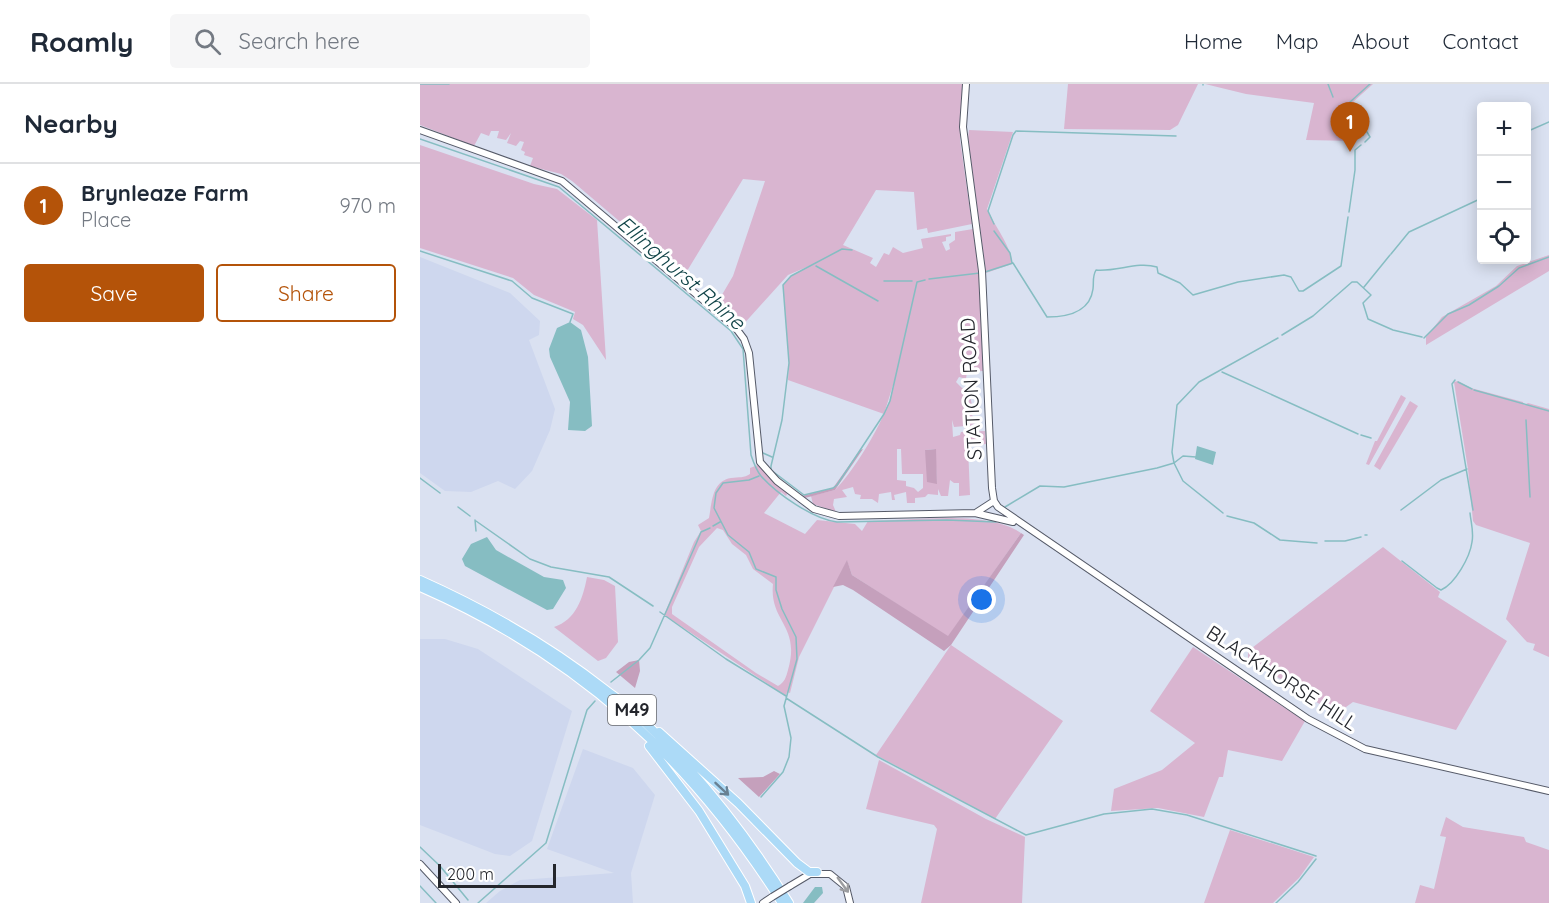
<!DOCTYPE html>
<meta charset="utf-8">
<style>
:root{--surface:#fff;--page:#f6f6f7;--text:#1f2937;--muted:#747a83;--line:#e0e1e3;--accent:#b45309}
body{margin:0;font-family:Quicksand,sans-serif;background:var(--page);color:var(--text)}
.controls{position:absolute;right:18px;top:18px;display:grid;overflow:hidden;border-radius:6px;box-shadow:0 3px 15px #0003}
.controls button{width:54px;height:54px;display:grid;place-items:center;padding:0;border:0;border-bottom:2px solid var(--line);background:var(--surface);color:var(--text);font:30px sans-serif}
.scale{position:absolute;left:18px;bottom:15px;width:118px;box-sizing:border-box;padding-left:6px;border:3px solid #24262c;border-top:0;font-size:16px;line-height:21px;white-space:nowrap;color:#24262c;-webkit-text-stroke:4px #fff;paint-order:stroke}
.you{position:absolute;left:562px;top:516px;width:21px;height:21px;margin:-15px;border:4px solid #fff;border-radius:50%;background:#1a73e8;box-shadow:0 0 0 9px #1a73e833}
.badge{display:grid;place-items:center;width:39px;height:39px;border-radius:50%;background:var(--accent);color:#fff;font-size:20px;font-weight:700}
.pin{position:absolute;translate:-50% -50px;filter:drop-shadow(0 2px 3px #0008)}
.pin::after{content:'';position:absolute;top:32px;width:21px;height:18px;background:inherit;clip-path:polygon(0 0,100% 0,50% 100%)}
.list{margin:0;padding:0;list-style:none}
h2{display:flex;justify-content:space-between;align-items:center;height:78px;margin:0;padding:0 24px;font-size:26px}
h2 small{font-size:20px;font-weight:400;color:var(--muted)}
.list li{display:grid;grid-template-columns:39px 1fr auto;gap:18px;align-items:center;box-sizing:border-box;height:84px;padding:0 24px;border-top:2px solid var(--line)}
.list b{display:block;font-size:22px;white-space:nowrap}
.list p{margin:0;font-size:20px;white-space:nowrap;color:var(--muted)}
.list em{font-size:20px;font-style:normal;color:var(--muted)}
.actions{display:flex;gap:12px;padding:18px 24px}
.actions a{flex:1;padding:14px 0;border:2px solid var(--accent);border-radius:6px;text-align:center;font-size:21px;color:var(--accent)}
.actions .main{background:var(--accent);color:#fff}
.icon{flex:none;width:33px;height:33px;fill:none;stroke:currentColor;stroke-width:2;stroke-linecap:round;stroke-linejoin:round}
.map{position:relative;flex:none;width:1129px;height:819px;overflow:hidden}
header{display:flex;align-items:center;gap:36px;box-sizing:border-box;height:84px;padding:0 30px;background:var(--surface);border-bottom:2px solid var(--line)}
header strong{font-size:28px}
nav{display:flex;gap:33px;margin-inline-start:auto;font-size:21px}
.search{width:420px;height:54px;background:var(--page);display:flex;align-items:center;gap:15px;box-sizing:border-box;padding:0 21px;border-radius:6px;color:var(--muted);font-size:22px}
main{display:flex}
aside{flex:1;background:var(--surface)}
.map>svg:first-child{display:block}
</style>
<header>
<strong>Roamly</strong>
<div class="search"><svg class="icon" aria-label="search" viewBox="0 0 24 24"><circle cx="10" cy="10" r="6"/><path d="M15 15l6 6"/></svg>Search here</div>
<nav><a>Home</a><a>Map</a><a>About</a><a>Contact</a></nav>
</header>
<main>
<aside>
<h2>Nearby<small></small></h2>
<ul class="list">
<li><span class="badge">1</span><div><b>Brynleaze Farm</b><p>Place</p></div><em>970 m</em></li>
</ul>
<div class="actions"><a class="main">Save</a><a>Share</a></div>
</aside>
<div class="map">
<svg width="1129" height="819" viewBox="0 0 1129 819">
<rect width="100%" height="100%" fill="#dae1f1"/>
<path fill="#ced7ee" d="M 0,173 L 90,209 L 120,237 L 119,251 L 109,256 L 135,325 L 130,346 L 112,387 L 95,405 L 78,397 L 51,408 L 25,407 L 0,389 Z
M 0,555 L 25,555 L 58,565 L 152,627 L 112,757 L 90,772 L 75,770 L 0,741 Z
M 163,665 L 213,684 L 235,711 L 211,789 L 213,819 L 66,819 L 80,807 L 100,796 L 194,789 L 127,765 Z"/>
<path fill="#d9b5d0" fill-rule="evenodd" d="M 0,0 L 543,0 L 540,56 L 552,140 L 508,149 L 507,144 L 497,146 L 494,108 L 456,106 L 423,161 L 453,174 L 450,179 L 456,183 L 464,169 L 469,171 L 473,163 L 483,169 L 503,164 L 501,155 L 531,150 L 531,152 L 526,153 L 526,157 L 522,158 L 526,167 L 530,165 L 529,160 L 535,156 L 535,148 L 553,145 L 559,191 L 563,287 L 547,288 L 546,295 L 539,293 L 536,298 L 542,304 L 548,304 L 553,325 L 550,325 L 555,339 L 550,342 L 553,345 L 545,345 L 545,342 L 534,343 L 532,336 L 533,353 L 540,351 L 541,348 L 565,347 L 566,360 L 548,362 L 550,411 L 539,412 L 539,399 L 534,399 L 530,396 L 528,412 L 521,412 L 518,405 L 518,411 L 508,410 L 505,413 L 495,414 L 495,419 L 487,419 L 486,408 L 474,411 L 475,416 L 472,416 L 471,408 L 459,410 L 458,419 L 452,415 L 440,415 L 441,411 L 435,410 L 433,403 L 422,406 L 427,413 L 414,415 L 413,421 L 416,428 L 393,420 L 391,412 L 415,406 C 436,385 471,327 474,298 L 464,330 L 368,296 L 369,279 L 363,201 L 371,192 L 394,180 L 368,191 L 321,243 L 296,221 L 313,192 L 345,97 L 323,95 L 264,192 L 152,97 L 141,90 L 110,82 L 113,74 L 104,71 L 105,68 L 101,66 L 104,58 L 100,57 L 96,62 L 87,59 L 91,49 L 86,56 L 77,54 L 79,47 L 71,47 L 69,52 L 61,49 L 54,62 L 0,41 ZM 477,365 L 481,365 L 482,390 L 503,390 L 503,404 L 498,408 L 494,404 L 486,402 L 486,397 L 477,396 ZM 515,365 L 517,399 L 513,398 L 505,366 Z
M 648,0 L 778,0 L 758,41 L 750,46 L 644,45 Z
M 785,0 L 953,0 L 923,27 L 943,42 L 934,57 L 886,56 L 894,19 L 826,10 Z
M 549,46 L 593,48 L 567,125 C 575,143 592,163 592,180 L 566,189 L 548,54 Z
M 0,61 L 114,100 L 137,105 L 177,136 L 186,276 L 163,241 L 153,235 L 155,228 L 114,211 L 93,194 L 0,164 Z
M 1129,171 L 1129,187 L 1006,261 L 1006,253 L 1022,233 L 1076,202 L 1097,182 Z
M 1038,297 L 1051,304 L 1103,318 L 1104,321 L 1108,319 L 1129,325 L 1129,573 L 1113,566 L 1115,560 L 1107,558 L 1086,535 L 1110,459 L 1056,441 L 1053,437 L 1048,385 L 1034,298 Z
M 981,311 L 986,314 L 949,381 L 946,380 L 955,357 L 957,357 Z
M 990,317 L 998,322 L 960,386 L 954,382 Z
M 338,381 L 368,408 L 366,412 L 361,408 L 344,429 L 385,450 L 397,436 L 435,440 L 442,447 L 448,437 C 489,437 567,425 601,449 L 528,553 L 432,491 L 427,477 L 379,573 L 370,609 L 367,608 L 366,612 L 244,531 L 274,458 L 281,447 L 278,441 L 289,434 C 292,418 292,397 311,394 C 319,393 324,394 330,390 L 330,384 ZM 297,444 L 303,446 L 312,460 L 326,471 L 333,485 L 353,500 C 349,538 381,541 368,586 C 366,593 365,598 358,602 L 336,589 L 252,530 L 252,523 L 279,463 Z
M 963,463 L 1020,508 L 1018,513 L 1087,557 L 1036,646 L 933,618 L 926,623 L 923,635 L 828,574 L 828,567 Z
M 167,493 L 184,496 L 195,502 L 198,558 L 186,574 L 178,577 L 134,543 C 156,536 163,514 167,493 Z
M 531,561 L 643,637 L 575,735 L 456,671 Z
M 773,563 L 885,637 L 862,677 L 808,666 L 803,693 L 799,693 L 784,733 L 738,724 L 691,727 L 694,705 L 742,686 L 775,659 L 730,627 Z
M 459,676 L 566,735 L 605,753 L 602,819 L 501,819 L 517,745 L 514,741 L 446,725 Z
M 1026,733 L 1043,743 L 1104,753 L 1106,758 L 1129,766 L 1129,819 L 995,819 L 1000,801 L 1014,805 L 1026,753 L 1020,752 Z
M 810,746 L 894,773 L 879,794 L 853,819 L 784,819 Z"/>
<path fill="#c5a0bc" d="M 443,365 L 415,406 L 385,414 L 382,412 L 413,404 L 440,366 Z
M 516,365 L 517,400 L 507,398 L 505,366 Z
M 601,449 L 604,451 L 531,561 L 524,567 L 433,506 L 423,501 L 413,503 L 427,476 L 432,491 L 528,552 Z
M 219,576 L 220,587 L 215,604 L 196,588 L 209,578 Z
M 354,687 L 360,690 L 339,713 L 318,694 L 343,693 Z"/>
<path fill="#86bdc2" d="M 150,238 L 161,246 L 168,273 L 172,342 L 165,347 L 148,346 L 150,318 L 130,273 L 129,265 L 137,244 Z
M 777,362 L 796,368 L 793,381 L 775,375 Z
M 67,453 L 76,466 L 124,493 L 143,496 L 146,504 L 133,525 L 127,526 L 45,482 L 42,475 L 51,460 Z
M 395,803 L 402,803 L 403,809 L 394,819 L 383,819 Z"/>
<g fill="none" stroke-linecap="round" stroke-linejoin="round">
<path stroke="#86bdc2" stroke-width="1.5" d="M 0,0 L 29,0
M 908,0 L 913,13
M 783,1 L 783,0
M 930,18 L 950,0
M 927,21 L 921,28 L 941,43
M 1106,48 L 1129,38
M 0,55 L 139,103 L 311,247 L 323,265 L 331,371 C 333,377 336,386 341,392 C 357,410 393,435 417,438 L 527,436 L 576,438
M 945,58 L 950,53 L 947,48
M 929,128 L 935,86 L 935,66 L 941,61
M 574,140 L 568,127 L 593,51 L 596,47 L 756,52
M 574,147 L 590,169 L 592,179
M 432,166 L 422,165 L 371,192 L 363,201 L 369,279 L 362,336 L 351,382 L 351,386 L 384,411 L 413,404 L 417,401 L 464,330 L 470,317 L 497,198 L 505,196
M 0,167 L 92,197 L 112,214 L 153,230 L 150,238
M 971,170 L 989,148 L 1062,114
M 396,182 L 458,217
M 565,188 L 593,179 L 627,233 C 647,233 670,228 673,205 C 674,198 672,193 676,186 C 697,188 717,177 737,183 L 738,189 L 760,199 L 773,211 L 818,198 L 864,191 L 871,193 L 879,207 L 883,207 L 921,182 L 928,133
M 509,195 L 560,189
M 464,197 L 492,197
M 944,203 L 970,171
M 862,251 L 893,232 L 932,198 L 937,198 L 951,211 L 943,219 L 948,235 L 973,246 L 1002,253
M 1004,254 L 1028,230 L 1049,221 L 1079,202 L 1099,184 L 1129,173
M 802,288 L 938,350
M 1035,296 L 1032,300 L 1053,426
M 1038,298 L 1052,305
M 1054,306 L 1129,327
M 1106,336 L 1110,413
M 941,351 L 951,354
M 343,369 L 352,373
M 339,392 L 329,396 L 303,399 L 296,409 L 294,424 L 308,451 L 329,468 L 336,485 L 356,493 L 356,506 L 362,525 L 376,553 L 377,575 L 364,622 L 371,654 L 369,673 L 363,688 L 341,713
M 0,394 L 20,409
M 38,423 L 50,432
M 585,423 L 620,402 L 644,403 L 737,384 L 754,379 L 763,372 L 776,373
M 981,426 L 1021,396 L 1047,385
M 803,429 L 763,397 L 754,379 L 752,368 L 757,321 L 779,298 L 858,254
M 807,432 L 834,439 L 860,456 L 897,459
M 55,436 L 56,447
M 56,437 L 110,475 L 131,483 L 189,493 L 233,522
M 293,442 L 300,438
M 945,451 L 947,451
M 905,457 L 925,457 L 941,453
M 982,477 L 1017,504 L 1021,506 C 1035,500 1050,473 1052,458 C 1054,448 1051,439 1050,429
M 240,528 L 306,575 L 366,612
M 191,598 L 219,576 L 230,564 L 276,460 L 281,448 L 290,444
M 366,614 L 458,673 L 606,751 L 684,730 L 732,725 L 767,731 L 896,772
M 0,763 L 20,782 L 48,816
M 0,802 L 16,819
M 58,819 L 126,759 L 167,626 L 175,617
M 856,819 L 878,798 L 896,775"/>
<g stroke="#555a68" stroke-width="8">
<path id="secondary" d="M 546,0 L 543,43 L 562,187 L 572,404 L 574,417 L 578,423 L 888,635 L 945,665 L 1129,707
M 0,46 L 142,97 L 315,243 L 324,255 L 329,269 L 340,378 L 357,397 L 394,425 L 419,432 L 555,429 L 593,438
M 557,428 L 574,417
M 0,780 L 36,819
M 370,802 L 390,790 L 410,790 L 426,803 L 430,819
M 343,819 L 352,813"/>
</g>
<g stroke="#fff" stroke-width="10">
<path id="highway" d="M 0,496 C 67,526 129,561 187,607 C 195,613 204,619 212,626 C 273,683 325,748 369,819
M 0,503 C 158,572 270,674 362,819
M 239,648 L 318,719 L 377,779 L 389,788 L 397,788
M 229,662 L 279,727 L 325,802 L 331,819"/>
</g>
<use href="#secondary" stroke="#fff" stroke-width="6"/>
<use href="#highway" stroke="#acdaf7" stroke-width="8"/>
<g stroke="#555a68" stroke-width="8" stroke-linecap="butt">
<path id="secondary-bridge" d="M 352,813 L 370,802"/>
</g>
<use href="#secondary-bridge" stroke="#fff" stroke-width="6"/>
</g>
<defs><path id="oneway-shaft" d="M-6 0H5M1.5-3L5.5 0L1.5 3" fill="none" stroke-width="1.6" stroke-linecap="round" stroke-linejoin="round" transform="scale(1.5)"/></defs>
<use stroke="#688092" href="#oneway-shaft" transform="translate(302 705) rotate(43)"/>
<use stroke="#9c9da0" href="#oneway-shaft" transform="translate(423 801) rotate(54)"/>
<g text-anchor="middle" stroke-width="6" stroke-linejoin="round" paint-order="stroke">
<rect fill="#fff" stroke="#66676b" stroke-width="1.5" x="188" y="611" width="48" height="30" rx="4.5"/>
<g font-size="18" font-weight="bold" fill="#24262c">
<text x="212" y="632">M49</text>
</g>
<g font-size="20" fill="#24262c" stroke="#fff">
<text transform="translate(551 305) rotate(-93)" y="7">STATION ROAD</text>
<text transform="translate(862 594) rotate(33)" y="7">BLACKHORSE HILL</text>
</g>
<g font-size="21" font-style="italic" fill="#114448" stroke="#fff">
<text transform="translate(261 189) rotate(41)" y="7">Ellinghurst Rhine</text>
</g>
</g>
</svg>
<div class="controls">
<button>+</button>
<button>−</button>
<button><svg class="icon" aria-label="locate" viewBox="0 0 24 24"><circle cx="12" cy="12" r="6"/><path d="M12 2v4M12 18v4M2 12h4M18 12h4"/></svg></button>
</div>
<div class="scale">200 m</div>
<div class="you"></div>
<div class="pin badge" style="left:930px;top:68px">1</div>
</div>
</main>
